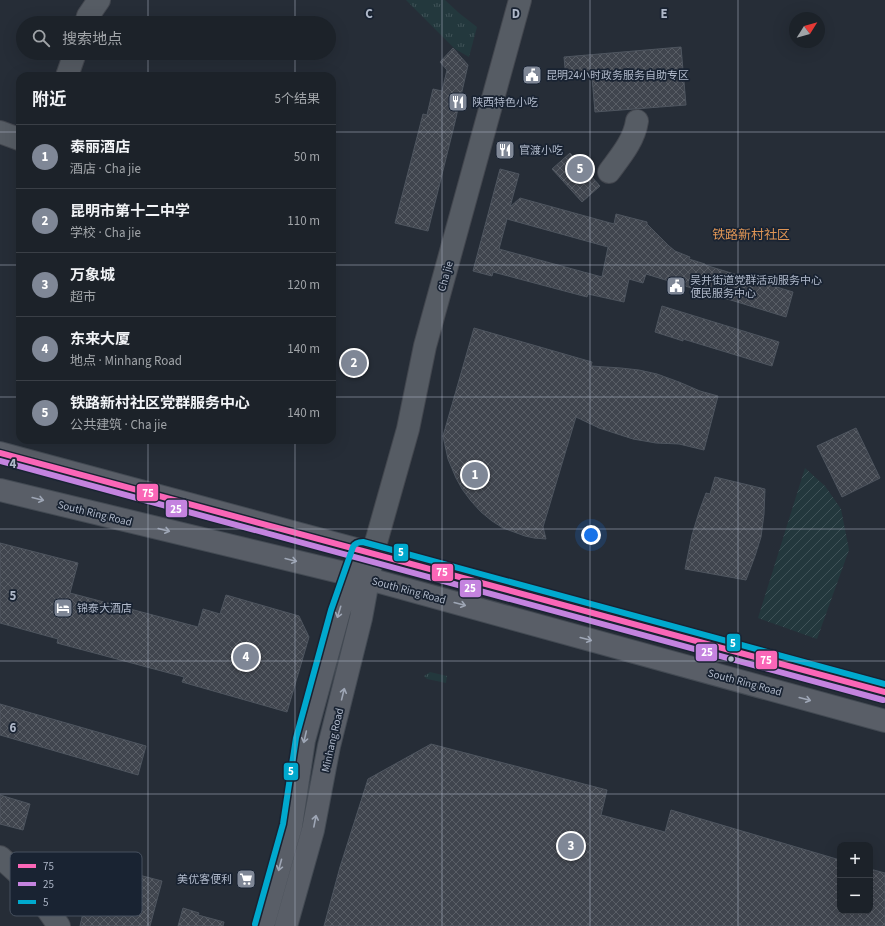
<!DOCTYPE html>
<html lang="zh">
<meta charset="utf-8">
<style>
:root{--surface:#1c2229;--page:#252a31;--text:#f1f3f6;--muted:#a0a4a8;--line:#3a3f46;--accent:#7f8796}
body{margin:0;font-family:"Source Sans 3","Noto Sans SC",sans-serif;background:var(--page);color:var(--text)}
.controls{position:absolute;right:12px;bottom:12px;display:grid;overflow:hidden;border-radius:8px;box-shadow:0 4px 16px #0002}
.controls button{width:36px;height:36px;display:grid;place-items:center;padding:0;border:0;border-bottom:1px solid var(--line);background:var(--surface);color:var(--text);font:20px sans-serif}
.compass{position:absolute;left:789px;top:12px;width:36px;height:36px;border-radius:50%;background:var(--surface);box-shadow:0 4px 16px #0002;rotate:53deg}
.you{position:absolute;left:591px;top:535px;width:14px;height:14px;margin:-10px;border:3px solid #fff;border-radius:50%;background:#1a73e8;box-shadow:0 0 0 6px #1a73e833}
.badge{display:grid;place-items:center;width:26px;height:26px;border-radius:50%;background:var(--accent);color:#fff;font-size:13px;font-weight:700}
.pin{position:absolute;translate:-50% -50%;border:2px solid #fff;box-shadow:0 1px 4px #0006}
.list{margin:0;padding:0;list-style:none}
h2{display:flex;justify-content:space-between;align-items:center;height:52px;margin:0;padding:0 16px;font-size:17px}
h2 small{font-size:13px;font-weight:400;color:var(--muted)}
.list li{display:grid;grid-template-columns:26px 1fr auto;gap:12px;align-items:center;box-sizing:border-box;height:64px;padding:0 16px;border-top:1px solid var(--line)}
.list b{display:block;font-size:15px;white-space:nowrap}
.list p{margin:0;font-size:13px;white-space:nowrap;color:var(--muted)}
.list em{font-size:13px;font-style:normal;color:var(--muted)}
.icon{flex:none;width:22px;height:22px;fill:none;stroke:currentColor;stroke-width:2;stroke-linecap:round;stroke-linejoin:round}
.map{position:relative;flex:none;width:885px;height:926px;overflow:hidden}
.search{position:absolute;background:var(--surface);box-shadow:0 4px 16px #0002;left:16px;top:16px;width:320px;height:44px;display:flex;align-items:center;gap:10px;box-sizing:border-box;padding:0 14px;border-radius:22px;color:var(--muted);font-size:15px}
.panel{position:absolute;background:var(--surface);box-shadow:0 4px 16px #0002;left:16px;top:72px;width:320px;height:372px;border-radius:12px}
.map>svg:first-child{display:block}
</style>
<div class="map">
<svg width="885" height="926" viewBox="0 0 885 926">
<defs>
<pattern id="grass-tufts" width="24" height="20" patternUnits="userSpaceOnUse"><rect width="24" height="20" fill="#23383d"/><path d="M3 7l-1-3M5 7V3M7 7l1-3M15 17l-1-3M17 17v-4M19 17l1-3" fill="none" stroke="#405358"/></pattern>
<pattern id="garden-furrows" width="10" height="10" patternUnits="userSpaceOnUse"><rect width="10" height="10" fill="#23383d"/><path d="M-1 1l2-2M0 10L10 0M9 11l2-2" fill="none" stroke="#405358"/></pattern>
<pattern id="building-cross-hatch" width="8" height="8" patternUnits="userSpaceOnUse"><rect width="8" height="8" fill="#40454e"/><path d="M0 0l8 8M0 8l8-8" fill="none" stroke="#595e66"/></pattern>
</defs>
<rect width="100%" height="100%" fill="#262d37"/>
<path fill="url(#grass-tufts)" d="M 406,0 L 445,0 L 459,13 L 477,27 L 469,57 L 455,49 Z
M 430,672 L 447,676 L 446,683 L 427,679 L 424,676 Z"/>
<path fill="url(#garden-furrows)" d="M 805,468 L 825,486 L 841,509 L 849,550 L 817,639 L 758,618 Z"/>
<path fill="url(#building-cross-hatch)" stroke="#4e555f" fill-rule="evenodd" d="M 681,47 L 686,105 L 595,112 L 592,77 L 566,79 L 564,57 Z
M 453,48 L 468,65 L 455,122 L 428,231 L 395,223 L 423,114 L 427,115 L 433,89 L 442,91 L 447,70 L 440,62 Z
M 570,153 L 600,186 L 582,202 L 552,169 Z
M 500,169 L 519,174 L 510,207 L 520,198 L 614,224 L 616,214 L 647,222 L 647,224 L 669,246 L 675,251 L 690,257 L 689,259 L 705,264 L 705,265 L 793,292 L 786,317 L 646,274 L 643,283 L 629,279 L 624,302 L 588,294 L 587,297 L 493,272 L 492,276 L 473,271 ZM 507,219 L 608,247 L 602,277 L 499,249 Z
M 662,306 L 779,342 L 772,366 L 683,339 L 683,341 L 655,332 Z
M 474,328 L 592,362 L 591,366 L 621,368 L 639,370 L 657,374 L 679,382 L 700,391 L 718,396 L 704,450 L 679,444 L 656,443 L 633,439 L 599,428 L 576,417 L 543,527 L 546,539 L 534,538 L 525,536 L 503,528 L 492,521 L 481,512 L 471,501 L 462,489 L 456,478 L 448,459 L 443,436 Z
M 856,428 L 880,478 L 842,497 L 817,446 Z
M 715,477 L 765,489 L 764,514 L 761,537 L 755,556 L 746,580 L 685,569 L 692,535 L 699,512 L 706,493 L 710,494 Z
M 0,543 L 78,563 L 70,593 L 198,627 L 203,609 L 220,614 L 226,595 L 299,616 L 309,637 L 287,712 L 182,682 L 184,677 L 57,643 L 58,639 L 0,623 Z
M 0,704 L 146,746 L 138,775 L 0,735 Z
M 431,744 L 607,790 L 601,815 L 665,832 L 671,810 L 840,860 L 840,911 L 870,911 L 870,869 L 885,873 L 885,926 L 324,926 L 340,867 L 368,779 Z
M 0,795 L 30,804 L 23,830 L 0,824 Z
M 139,875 L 162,881 L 150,926 L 80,926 L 87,895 L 132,905 Z
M 183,908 L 199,913 L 198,915 L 224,922 L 223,926 L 178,926 Z"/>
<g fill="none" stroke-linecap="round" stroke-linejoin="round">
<g stroke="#43474f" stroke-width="24">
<path id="minor" d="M 86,23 L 88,16 L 99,0
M 67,76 L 75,53
M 0,132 L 19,139 L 20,138
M 609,172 C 620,157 634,141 637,121
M 373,553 L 408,429 L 425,346 L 520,0
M 0,857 L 29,883 L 59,926"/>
</g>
<g stroke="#434a53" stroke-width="24">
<path id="major" d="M 0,453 L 885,692
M 0,490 L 369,579 L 885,721
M 263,926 L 291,826 L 304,740 L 339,612 L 356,562
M 286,926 L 313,830 L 329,746 L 361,618 L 371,564"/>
</g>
<use href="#minor" stroke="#565c64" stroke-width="22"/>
<use href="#major" stroke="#595e67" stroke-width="22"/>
<g stroke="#192332" stroke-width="9">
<path id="bus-1" d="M 0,453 L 885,692"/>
</g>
<g stroke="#192332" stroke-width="9">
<path id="bus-2" d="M 0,461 L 883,700"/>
</g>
<g stroke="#192332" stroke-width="9">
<path id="bus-3" d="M 255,924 L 283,824 L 296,738 L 331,610 L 353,547 C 355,543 359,542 363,542 L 885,684"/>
</g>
<use href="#bus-1" stroke="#fa66b7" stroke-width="6"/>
<use href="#bus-2" stroke="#c483df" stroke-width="6"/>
<use href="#bus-3" stroke="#00a9ce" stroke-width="6"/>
</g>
<defs><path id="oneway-shaft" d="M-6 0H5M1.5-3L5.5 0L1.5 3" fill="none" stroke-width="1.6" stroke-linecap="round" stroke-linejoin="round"/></defs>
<g stroke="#9ea6b5">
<use href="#oneway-shaft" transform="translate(38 499) rotate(14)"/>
<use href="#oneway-shaft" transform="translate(164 530) rotate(14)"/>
<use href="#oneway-shaft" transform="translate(291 560) rotate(14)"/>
<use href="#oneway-shaft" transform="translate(460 604) rotate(15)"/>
<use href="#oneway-shaft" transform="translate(339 612) rotate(107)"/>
<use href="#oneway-shaft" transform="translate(586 639) rotate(15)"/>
<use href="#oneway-shaft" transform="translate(343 694) rotate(-76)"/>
<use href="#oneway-shaft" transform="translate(805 699) rotate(15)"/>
<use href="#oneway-shaft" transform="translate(305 737) rotate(103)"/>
<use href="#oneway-shaft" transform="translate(315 821) rotate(-79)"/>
<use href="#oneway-shaft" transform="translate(280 865) rotate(105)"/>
</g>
<path fill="none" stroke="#afb8c9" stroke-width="1" stroke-opacity="0.55" d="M 148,0 L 148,23M 295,0 L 295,23M 442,0 L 442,926M 590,0 L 590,926M 738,0 L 738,926M 148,53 L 148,76M 295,53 L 295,76M 0,132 L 20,132M 332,132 L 885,132M 0,265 L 20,265M 332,265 L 885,265M 0,397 L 20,397M 332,397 L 885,397M 148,440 L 148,926M 295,440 L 295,926M 0,529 L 885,529M 0,661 L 885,661M 0,794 L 885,794"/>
<defs>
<g id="civic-square" transform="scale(1)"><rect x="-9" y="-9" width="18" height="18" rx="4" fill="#7f8796" stroke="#192332"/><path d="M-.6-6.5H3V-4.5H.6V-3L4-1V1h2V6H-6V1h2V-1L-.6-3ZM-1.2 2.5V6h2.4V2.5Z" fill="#fff"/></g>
<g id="restaurant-square" transform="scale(1)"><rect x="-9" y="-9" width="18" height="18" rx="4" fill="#7f8796" stroke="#192332"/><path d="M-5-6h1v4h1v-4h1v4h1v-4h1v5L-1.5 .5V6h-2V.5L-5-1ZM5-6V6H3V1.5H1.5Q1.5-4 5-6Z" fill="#fff"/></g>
<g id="hotel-square" transform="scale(1)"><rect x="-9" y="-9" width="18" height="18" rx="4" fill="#7f8796" stroke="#192332"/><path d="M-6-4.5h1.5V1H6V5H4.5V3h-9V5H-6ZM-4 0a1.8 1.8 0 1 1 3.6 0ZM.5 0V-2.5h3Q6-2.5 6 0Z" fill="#fff"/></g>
<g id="supermarket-square" transform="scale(1)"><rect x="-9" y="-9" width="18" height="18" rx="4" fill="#7f8796" stroke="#192332"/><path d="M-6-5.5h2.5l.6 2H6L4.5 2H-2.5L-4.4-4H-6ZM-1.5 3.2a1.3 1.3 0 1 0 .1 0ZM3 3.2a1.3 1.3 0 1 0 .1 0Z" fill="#fff"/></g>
</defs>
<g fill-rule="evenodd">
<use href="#civic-square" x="532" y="75"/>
<use href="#restaurant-square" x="458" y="102"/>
<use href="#restaurant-square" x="505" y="150"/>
<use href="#civic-square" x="676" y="286"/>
<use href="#hotel-square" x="63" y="608"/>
<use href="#supermarket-square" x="246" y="879"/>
</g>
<circle fill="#afb8c9" stroke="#192332" stroke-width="1.5" cx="731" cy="659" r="3.5"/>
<g text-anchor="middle" stroke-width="3.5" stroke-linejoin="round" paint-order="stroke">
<g font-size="11" fill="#afb8c9" stroke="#192332" text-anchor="start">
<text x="546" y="79">昆明24小时政务服务自助专区</text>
<text x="472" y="106">陕西特色小吃</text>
<text x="519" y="154">官渡小吃</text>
<text x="690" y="284">吴井街道党群活动服务中心<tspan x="690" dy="13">便民服务中心</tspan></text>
<text x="77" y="612">锦泰大酒店</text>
<text x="232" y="883" text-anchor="end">美优客便利</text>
</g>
<g font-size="11" fill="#afb8c9" stroke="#192332">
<text transform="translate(445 276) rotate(-75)" y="4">Cha jie</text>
<text transform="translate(95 513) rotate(14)" y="4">South Ring Road</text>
<text transform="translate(409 590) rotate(15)" y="4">South Ring Road</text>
<text transform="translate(745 682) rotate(15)" y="4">South Ring Road</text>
<text transform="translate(332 740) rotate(-77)" y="4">Minhang Road</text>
</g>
<g font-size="13" fill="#df9555" stroke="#192332">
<text x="751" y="239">铁路新村社区</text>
</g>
</g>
<rect x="10" y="852" width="132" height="64" rx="6" fill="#192332" stroke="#46505f" stroke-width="1"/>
<rect x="18" y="864" width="18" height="4" fill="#fa66b7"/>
<rect x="18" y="882" width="18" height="4" fill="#c483df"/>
<rect x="18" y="900" width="18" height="4" fill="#00a9ce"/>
<g font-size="11" fill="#afb8c9">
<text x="43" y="870">75</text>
<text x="43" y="888">25</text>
<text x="43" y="906">5</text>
</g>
<g font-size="13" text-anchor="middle" font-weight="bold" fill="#afb8c9" stroke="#192332" stroke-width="3.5" stroke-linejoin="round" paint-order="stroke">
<text x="369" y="18">C</text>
<text x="516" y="18">D</text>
<text x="664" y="18">E</text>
<text x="13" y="468">4</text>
<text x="13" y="600">5</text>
<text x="13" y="732">6</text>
</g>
<g stroke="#192332" stroke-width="1.5">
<rect x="136" y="483" width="23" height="19" rx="4" fill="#fa66b7"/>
<rect x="165" y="499" width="23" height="19" rx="4" fill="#c483df"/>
<rect x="393" y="543" width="16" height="19" rx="4" fill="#00a9ce"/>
<rect x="431" y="563" width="23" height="19" rx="4" fill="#fa66b7"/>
<rect x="459" y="579" width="23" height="19" rx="4" fill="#c483df"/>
<rect x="726" y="633" width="15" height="19" rx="4" fill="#00a9ce"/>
<rect x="695" y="643" width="23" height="19" rx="4" fill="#c483df"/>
<rect x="755" y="650" width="23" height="20" rx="4" fill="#fa66b7"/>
<rect x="283" y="762" width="16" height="19" rx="4" fill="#00a9ce"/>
</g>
<g font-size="11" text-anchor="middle" font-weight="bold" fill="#fff">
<text x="148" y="497">75</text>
<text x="176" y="513">25</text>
<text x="401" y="556">5</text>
<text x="442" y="576">75</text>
<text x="470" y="592">25</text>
<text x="733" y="647">5</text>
<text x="707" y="656">25</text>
<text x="766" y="664">75</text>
<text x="291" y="775">5</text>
</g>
</svg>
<div class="controls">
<button>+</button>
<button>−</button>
</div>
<svg class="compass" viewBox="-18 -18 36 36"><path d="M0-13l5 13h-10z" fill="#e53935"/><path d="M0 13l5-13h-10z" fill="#a0a4a8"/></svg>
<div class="you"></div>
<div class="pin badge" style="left:475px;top:475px">1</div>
<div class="pin badge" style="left:354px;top:363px">2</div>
<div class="pin badge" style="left:571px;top:846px">3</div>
<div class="pin badge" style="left:246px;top:657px">4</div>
<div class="pin badge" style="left:580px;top:169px">5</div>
<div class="search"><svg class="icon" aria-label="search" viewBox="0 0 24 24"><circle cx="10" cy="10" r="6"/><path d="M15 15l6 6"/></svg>搜索地点</div>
<section class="panel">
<h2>附近<small>5个结果</small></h2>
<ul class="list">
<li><span class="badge">1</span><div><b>泰丽酒店</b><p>酒店 · Cha jie</p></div><em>50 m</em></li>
<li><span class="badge">2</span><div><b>昆明市第十二中学</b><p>学校 · Cha jie</p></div><em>110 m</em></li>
<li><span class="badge">3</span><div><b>万象城</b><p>超市</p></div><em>120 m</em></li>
<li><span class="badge">4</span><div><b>东来大厦</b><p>地点 · Minhang Road</p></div><em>140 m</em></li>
<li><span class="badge">5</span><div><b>铁路新村社区党群服务中心</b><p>公共建筑 · Cha jie</p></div><em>140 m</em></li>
</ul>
</section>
</div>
